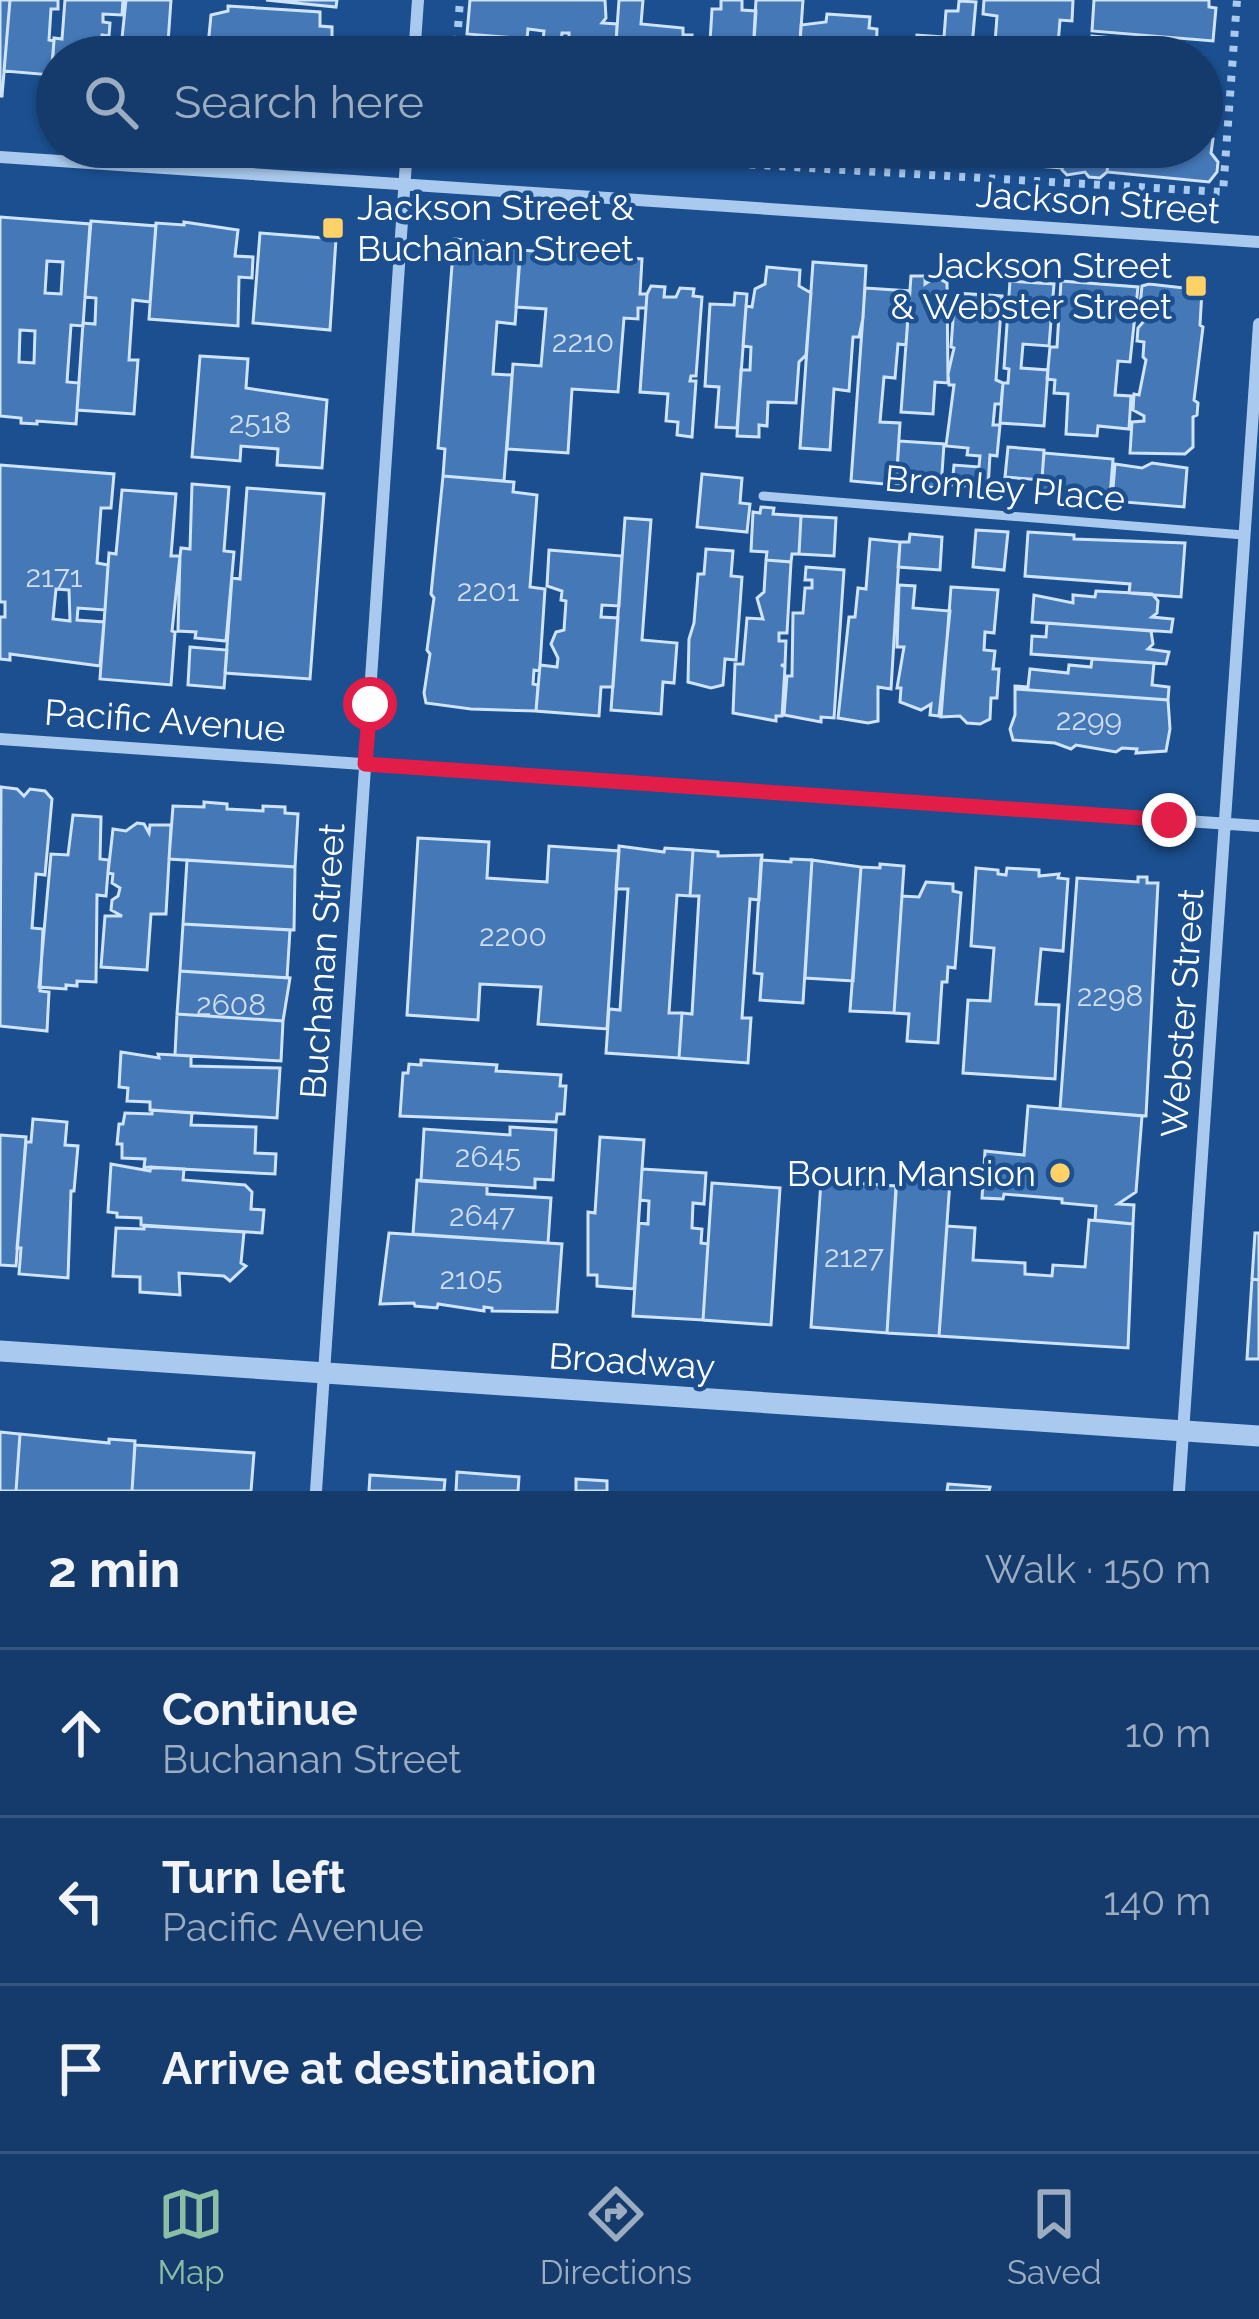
<!DOCTYPE html>
<meta charset="utf-8">
<style>
:root{--surface:#143b6b;--page:#214673;--text:#f1f3f6;--muted:#9dadc1;--line:#33557e;--accent:#8abfa5}
body{margin:0;font-family:Raleway,sans-serif;background:var(--page);color:var(--text)}
.stop{position:absolute;width:36px;height:36px;margin:-27px;border:9px solid #e11d48;border-radius:50%;background:#fff}
.stop.end{background:#e11d48;border-color:#fff;box-shadow:0 3px 12px #0008}
.list{margin:0;padding:0;list-style:none}
h2{display:flex;justify-content:space-between;align-items:center;height:156px;margin:0;padding:0 48px;font-size:51px}
h2 small{font-size:39px;font-weight:400;color:var(--muted)}
.list li{display:grid;grid-template-columns:78px 1fr auto;gap:36px;align-items:center;box-sizing:border-box;height:168px;padding:0 48px;border-top:3px solid var(--line)}
.list b{display:block;font-size:45px;white-space:nowrap}
.list p{margin:0;font-size:39px;white-space:nowrap;color:var(--muted)}
.list em{font-size:39px;font-style:normal;color:var(--muted)}
.icon{flex:none;width:66px;height:66px;fill:none;stroke:currentColor;stroke-width:2;stroke-linecap:round;stroke-linejoin:round}
.map{position:relative;flex:none;width:1259px;height:1491px;overflow:hidden}
.search{position:absolute;background:var(--surface);box-shadow:0 3px 9px #0004;left:36px;right:36px;top:36px;height:132px;display:flex;align-items:center;gap:30px;box-sizing:border-box;padding:0 42px;border-radius:66px;color:var(--muted);font-size:45px}
.sheet{height:660px;background:var(--surface)}
nav{display:flex;justify-content:space-around;align-items:center;box-sizing:border-box;height:168px;border-top:3px solid var(--line);background:var(--surface);font-size:33px;color:var(--muted)}
nav a{display:grid;justify-items:center;gap:6px}
nav .on{color:var(--accent)}
.map>svg:first-child{display:block}
</style>
<div class="map">
<svg width="1259" height="1491" viewBox="0 0 1259 1491">
<rect width="100%" height="100%" fill="#1b4f8f"/>
<path fill="#4478b7" stroke="#cfe3fa" stroke-width="3" fill-rule="evenodd" d="M 0,0 L 10,0 L 2,96 L 0,96 Z
M 10,0 L 58,0 L 58,9 L 51,9 L 49,40 L 54,41 L 51,75 L 4,71 Z
M 65,0 L 123,0 L 122,15 L 103,14 L 103,22 L 110,23 L 109,36 L 102,35 L 101,40 L 110,40 L 109,57 L 57,57 L 57,74 L 52,74 L 54,38 L 62,39 Z
M 126,0 L 171,0 L 167,57 L 120,57 Z
M 266,0 L 337,0 L 336,7 Z
M 470,0 L 605,0 L 606,18 L 602,23 L 617,24 L 616,45 L 569,42 L 569,33 L 562,33 L 561,41 L 543,40 L 544,31 L 528,29 L 527,39 L 467,34 Z
M 619,0 L 643,0 L 641,24 L 683,28 L 683,35 L 692,35 L 690,57 L 615,57 Z
M 721,0 L 742,0 L 742,10 L 756,11 L 753,57 L 717,57 L 718,43 L 710,42 L 712,9 L 721,9 Z
M 756,0 L 803,0 L 799,57 L 760,57 L 760,53 L 753,53 Z
M 984,0 L 1073,0 L 1072,21 L 1060,20 L 1057,57 L 994,57 L 997,16 L 983,14 Z
M 1094,0 L 1209,0 L 1209,7 L 1216,8 L 1213,41 L 1092,31 Z
M 959,1 L 976,2 L 971,57 L 915,57 L 917,35 L 944,37 L 946,11 L 958,11 Z
M 228,6 L 320,12 L 320,26 L 332,27 L 332,53 L 219,52 L 219,47 L 208,46 L 211,15 L 228,11 Z
M 827,14 L 870,17 L 869,28 L 877,29 L 876,57 L 799,57 L 801,25 L 826,22 Z
M 472,35 L 600,44 L 600,57 L 470,57 Z
M 1092,36 L 1126,39 L 1124,57 L 1090,57 Z
M 171,49 L 276,54 L 276,57 L 171,57 Z
M 1145,51 L 1202,56 L 1202,57 L 1144,57 Z
M 1202,101 L 1215,102 L 1212,132 L 1202,131 Z
M 1204,138 L 1213,139 L 1211,153 L 1218,162 L 1217,172 L 1209,182 L 1107,172 L 1110,147 L 1202,147 Z
M 748,147 L 794,147 L 788,155 L 778,154 L 775,148 L 768,147 L 764,152 Z
M 794,147 L 856,147 L 856,153 L 802,152 Z
M 974,147 L 1062,147 L 1061,168 L 973,161 Z
M 1065,147 L 1110,147 L 1107,172 L 1100,178 L 1089,177 L 1085,172 L 1067,175 L 1062,170 Z
M 0,217 L 90,224 L 83,326 L 71,325 L 67,382 L 79,383 L 76,424 L 37,421 L 37,424 L 21,423 L 21,418 L 0,416 ZM 47,261 L 63,262 L 61,294 L 45,293 ZM 20,330 L 35,331 L 34,363 L 19,362 Z
M 91,221 L 156,226 L 150,302 L 133,300 L 129,360 L 138,360 L 134,414 L 77,410 L 83,323 L 95,324 L 96,298 L 85,297 Z
M 184,222 L 238,230 L 235,256 L 253,257 L 252,278 L 239,277 L 238,326 L 149,319 L 156,223 L 184,225 Z
M 260,233 L 336,239 L 330,330 L 253,323 Z
M 454,239 L 521,244 L 515,324 L 497,322 L 493,374 L 512,375 L 504,481 L 443,476 L 445,449 L 438,448 Z
M 520,250 L 642,259 L 640,294 L 647,294 L 646,308 L 638,308 L 638,319 L 624,318 L 618,392 L 572,389 L 568,453 L 507,449 L 513,364 L 541,366 L 546,309 L 516,307 Z
M 813,262 L 866,266 L 863,318 L 859,337 L 853,337 L 849,391 L 834,389 L 830,450 L 800,448 Z
M 767,267 L 800,270 L 799,286 L 811,293 L 806,355 L 799,362 L 796,403 L 768,402 L 767,426 L 759,425 L 759,437 L 737,436 L 741,370 L 750,370 L 751,347 L 743,346 L 746,306 L 752,307 L 755,289 L 765,284 Z
M 911,276 L 925,276 L 925,284 L 936,277 L 947,283 L 948,383 L 935,382 L 933,414 L 901,412 Z
M 1010,281 L 1054,284 L 1049,346 L 1023,344 L 1021,368 L 1048,370 L 1044,426 L 1000,423 L 1003,383 L 1008,383 L 1009,369 L 1004,368 Z
M 1061,281 L 1138,287 L 1130,362 L 1118,361 L 1115,395 L 1131,396 L 1129,429 L 1098,426 L 1097,436 L 1066,434 L 1068,394 L 1054,393 L 1055,380 L 1047,379 L 1050,347 L 1057,347 Z
M 1149,284 L 1202,290 L 1200,325 L 1203,327 L 1194,400 L 1198,403 L 1197,415 L 1193,417 L 1193,447 L 1185,454 L 1130,453 L 1132,422 L 1144,421 L 1144,416 L 1133,410 L 1134,394 L 1139,395 L 1146,360 L 1143,357 L 1144,342 L 1137,341 L 1138,328 L 1144,321 L 1151,321 L 1151,316 L 1139,315 L 1142,286 Z
M 651,286 L 665,287 L 664,297 L 676,297 L 680,288 L 694,289 L 693,296 L 702,297 L 696,376 L 691,376 L 690,381 L 696,381 L 692,437 L 677,435 L 678,422 L 666,421 L 668,394 L 640,392 L 647,294 Z
M 865,288 L 910,291 L 906,345 L 898,344 L 895,378 L 884,377 L 880,422 L 900,423 L 896,485 L 851,481 Z
M 735,293 L 747,294 L 737,428 L 716,427 L 719,387 L 705,386 L 710,304 L 734,305 Z
M 955,293 L 1002,296 L 996,380 L 1003,383 L 1001,404 L 995,404 L 993,425 L 1000,425 L 997,456 L 990,455 L 988,488 L 952,485 L 954,465 L 979,467 L 980,456 L 967,455 L 968,448 L 946,446 L 954,385 L 949,385 L 948,374 L 954,348 L 951,347 Z
M 200,356 L 248,359 L 246,388 L 327,400 L 322,468 L 277,465 L 278,449 L 241,446 L 240,461 L 192,457 Z
M 899,441 L 944,444 L 941,488 L 896,485 Z
M 1008,447 L 1044,450 L 1042,480 L 1005,477 Z
M 1044,453 L 1113,459 L 1110,496 L 1041,490 Z
M 1152,463 L 1187,468 L 1184,507 L 1112,501 L 1115,464 L 1142,468 Z
M 0,465 L 114,474 L 111,508 L 101,508 L 97,563 L 108,565 L 105,610 L 78,608 L 77,620 L 104,622 L 100,666 L 10,654 L 10,660 L 0,659 L 0,617 L 5,617 L 5,602 L 0,602 ZM 56,589 L 69,590 L 70,621 L 53,619 Z
M 702,474 L 742,478 L 740,503 L 750,504 L 747,532 L 697,527 Z
M 443,476 L 514,482 L 513,492 L 537,495 L 530,587 L 545,589 L 540,665 L 539,671 L 534,670 L 533,684 L 538,685 L 536,711 L 471,709 L 426,703 L 424,693 L 430,654 L 427,650 L 434,598 L 431,594 Z
M 192,484 L 229,487 L 224,551 L 234,552 L 226,641 L 195,638 L 196,632 L 178,631 L 180,556 L 181,548 L 190,549 Z
M 247,488 L 324,494 L 310,679 L 225,673 L 232,578 L 240,579 Z
M 122,490 L 176,494 L 171,556 L 180,556 L 172,631 L 175,632 L 171,685 L 100,679 L 109,553 L 116,554 Z
M 761,507 L 774,508 L 773,514 L 801,516 L 799,554 L 792,554 L 791,562 L 766,560 L 767,552 L 751,551 L 753,512 L 760,513 Z
M 801,516 L 836,518 L 834,556 L 799,554 Z
M 625,518 L 651,520 L 642,640 L 677,643 L 674,683 L 663,682 L 661,714 L 611,710 Z
M 976,530 L 1008,532 L 1004,570 L 973,567 Z
M 1028,532 L 1074,535 L 1074,539 L 1185,543 L 1181,597 L 1129,593 L 1130,584 L 1025,576 Z
M 910,534 L 942,537 L 940,570 L 898,567 L 900,542 L 909,542 Z
M 870,539 L 900,542 L 891,689 L 878,687 L 878,721 L 868,723 L 838,718 L 849,617 L 855,617 L 858,588 L 866,589 Z
M 706,549 L 733,551 L 731,576 L 742,577 L 736,660 L 725,659 L 723,685 L 711,688 L 688,682 L 689,639 L 694,623 L 698,574 L 704,574 Z
M 549,550 L 622,556 L 619,606 L 602,605 L 601,617 L 618,618 L 613,687 L 601,687 L 599,716 L 536,711 L 540,665 L 557,667 L 558,658 L 551,644 L 556,632 L 564,630 L 566,601 L 561,600 L 562,591 L 547,586 Z
M 766,560 L 791,562 L 787,633 L 779,633 L 779,641 L 786,641 L 785,665 L 781,665 L 785,667 L 782,716 L 776,716 L 776,721 L 733,713 L 735,664 L 743,664 L 747,618 L 763,619 L 757,598 L 764,592 Z
M 806,567 L 844,570 L 834,718 L 821,717 L 821,722 L 784,715 L 787,676 L 792,676 L 793,613 L 803,613 L 805,588 L 812,588 L 812,580 L 805,580 Z
M 899,585 L 915,586 L 913,608 L 950,611 L 939,716 L 930,715 L 931,704 L 921,710 L 900,702 L 901,688 L 897,688 L 904,647 L 897,647 Z
M 951,587 L 998,590 L 994,633 L 985,632 L 984,650 L 995,651 L 993,669 L 999,669 L 997,698 L 991,698 L 990,719 L 980,724 L 967,723 L 960,716 L 941,717 Z
M 1096,591 L 1152,594 L 1158,601 L 1157,613 L 1152,617 L 1173,619 L 1171,632 L 1032,622 L 1034,595 L 1073,603 L 1073,595 L 1095,597 Z
M 1047,623 L 1151,631 L 1153,644 L 1148,649 L 1169,652 L 1166,664 L 1031,654 L 1032,636 L 1046,637 Z
M 190,647 L 227,650 L 224,688 L 188,685 Z
M 1092,659 L 1154,663 L 1152,685 L 1169,687 L 1168,700 L 1015,689 L 1015,686 L 1028,687 L 1030,669 L 1068,673 L 1069,665 L 1091,667 Z
M 1015,689 L 1168,700 L 1170,729 L 1166,751 L 1136,753 L 1137,749 L 1122,748 L 1116,752 L 1076,745 L 1071,749 L 1055,743 L 1013,740 L 1010,729 L 1015,715 Z
M 1,787 L 17,789 L 24,796 L 30,789 L 45,791 L 52,799 L 45,875 L 36,874 L 32,928 L 43,929 L 40,991 L 49,992 L 47,1031 L 0,1026 Z
M 204,802 L 227,804 L 227,809 L 263,811 L 263,806 L 285,807 L 285,813 L 298,814 L 295,867 L 169,859 L 173,806 L 204,807 Z
M 73,815 L 101,817 L 100,859 L 109,860 L 106,896 L 97,895 L 96,982 L 77,981 L 77,986 L 66,985 L 66,989 L 39,987 L 51,854 L 68,855 Z
M 137,823 L 144,824 L 149,833 L 150,825 L 171,825 L 166,914 L 151,914 L 147,970 L 101,967 L 105,916 L 122,916 L 111,910 L 112,900 L 118,896 L 120,888 L 112,883 L 113,874 L 108,873 L 113,829 L 126,831 Z
M 418,838 L 489,842 L 487,878 L 547,882 L 549,846 L 619,851 L 607,1029 L 538,1024 L 541,987 L 480,984 L 478,1020 L 407,1015 Z
M 619,846 L 664,852 L 665,848 L 693,850 L 690,896 L 677,895 L 669,1013 L 682,1013 L 679,1058 L 606,1053 L 609,1009 L 620,1010 L 628,889 L 616,889 Z
M 693,850 L 718,852 L 718,856 L 762,855 L 759,900 L 750,899 L 742,1018 L 751,1018 L 748,1063 L 679,1058 L 682,1013 L 692,1014 L 699,896 L 690,896 Z
M 791,859 L 812,860 L 803,1003 L 760,1000 L 762,974 L 754,973 L 761,860 L 791,862 Z
M 187,860 L 295,867 L 294,930 L 183,924 Z
M 812,860 L 861,867 L 853,981 L 805,978 Z
M 880,864 L 904,866 L 894,1013 L 850,1011 L 861,867 L 880,868 Z
M 976,868 L 998,870 L 998,874 L 1006,875 L 1007,868 L 1039,870 L 1039,876 L 1059,874 L 1058,878 L 1068,879 L 1063,951 L 1041,949 L 1036,1004 L 1059,1005 L 1055,1079 L 963,1073 L 968,1000 L 990,1001 L 994,948 L 971,946 Z
M 1138,877 L 1147,877 L 1147,883 L 1158,883 L 1146,1116 L 1060,1109 L 1077,878 L 1138,882 Z
M 926,882 L 953,884 L 953,891 L 961,893 L 955,968 L 948,967 L 947,982 L 942,982 L 938,1043 L 907,1041 L 909,1014 L 894,1013 L 902,896 L 919,897 Z
M 183,924 L 290,930 L 287,978 L 180,971 Z
M 180,971 L 290,978 L 283,1021 L 177,1014 Z
M 177,1014 L 283,1021 L 281,1061 L 175,1055 Z
M 121,1052 L 159,1058 L 158,1054 L 191,1056 L 191,1066 L 280,1068 L 277,1118 L 150,1110 L 150,1102 L 127,1101 L 128,1088 L 119,1087 Z
M 421,1060 L 497,1065 L 496,1071 L 561,1075 L 560,1086 L 566,1086 L 564,1114 L 557,1114 L 556,1122 L 400,1116 L 403,1073 L 408,1073 L 409,1064 L 421,1065 Z
M 1028,1106 L 1142,1116 L 1136,1192 L 1118,1204 L 1134,1205 L 1133,1224 L 1095,1220 L 1096,1206 L 1062,1203 L 1062,1199 L 1004,1194 L 1003,1199 L 982,1198 L 985,1151 L 1024,1155 Z
M 152,1110 L 192,1113 L 191,1125 L 256,1127 L 255,1153 L 276,1154 L 275,1174 L 144,1167 L 145,1159 L 122,1158 L 122,1144 L 117,1144 L 119,1124 L 123,1124 L 125,1113 L 152,1114 Z
M 33,1119 L 67,1122 L 65,1145 L 78,1146 L 74,1191 L 71,1191 L 68,1278 L 19,1274 L 21,1248 L 17,1248 L 26,1142 L 31,1142 Z
M 510,1127 L 556,1130 L 553,1180 L 535,1179 L 535,1188 L 421,1181 L 424,1129 L 510,1135 Z
M 0,1135 L 26,1137 L 16,1266 L 0,1265 Z
M 600,1137 L 644,1140 L 634,1289 L 597,1286 L 597,1275 L 588,1275 L 588,1212 L 595,1213 Z
M 111,1164 L 150,1171 L 151,1167 L 184,1169 L 183,1180 L 245,1185 L 252,1192 L 251,1209 L 264,1210 L 262,1233 L 141,1225 L 141,1218 L 117,1217 L 117,1213 L 108,1212 Z
M 642,1169 L 706,1173 L 704,1204 L 693,1203 L 692,1228 L 702,1229 L 701,1243 L 708,1244 L 703,1320 L 633,1316 L 639,1223 L 648,1224 L 649,1201 L 640,1200 Z
M 897,1177 L 950,1181 L 939,1336 L 887,1333 Z
M 417,1180 L 487,1185 L 487,1194 L 551,1198 L 548,1243 L 413,1234 Z
M 821,1181 L 896,1186 L 887,1333 L 811,1327 Z
M 712,1183 L 780,1188 L 771,1325 L 703,1320 Z
M 1089,1220 L 1133,1224 L 1128,1348 L 939,1336 L 947,1226 L 975,1228 L 973,1260 L 1025,1263 L 1025,1274 L 1052,1276 L 1053,1265 L 1085,1267 Z
M 144,1226 L 244,1232 L 241,1263 L 246,1266 L 230,1281 L 224,1276 L 179,1273 L 180,1295 L 140,1292 L 140,1277 L 113,1276 L 116,1228 L 144,1229 Z
M 389,1233 L 562,1244 L 557,1312 L 492,1311 L 492,1308 L 484,1307 L 484,1311 L 438,1304 L 437,1308 L 415,1306 L 414,1303 L 380,1304 Z
M 1255,1233 L 1259,1233 L 1259,1280 L 1252,1279 Z
M 1252,1279 L 1259,1280 L 1259,1359 L 1247,1359 Z
M 0,1432 L 20,1434 L 16,1491 L 0,1491 Z
M 20,1434 L 109,1443 L 109,1439 L 135,1441 L 132,1491 L 16,1491 Z
M 135,1445 L 254,1453 L 251,1491 L 132,1491 Z
M 457,1472 L 519,1477 L 518,1491 L 456,1491 Z
M 370,1475 L 445,1480 L 444,1491 L 369,1491 Z
M 576,1479 L 607,1481 L 607,1491 L 576,1491 Z
M 948,1484 L 990,1487 L 989,1491 L 947,1491 Z"/>
<g fill="none" stroke-linecap="round" stroke-linejoin="round">
<path stroke="#a9c9ee" stroke-width="8" stroke-dasharray="6 9" stroke-linecap="butt" d="M 456,57 L 460,0
M 450,147 L 1223,192 L 1237,0"/>
<path stroke="#a9c9ee" stroke-width="9" d="M 763,496 L 1244,535"/>
<path stroke="#a9c9ee" stroke-width="12" d="M 414,57 L 418,0
M 0,157 L 1259,242
M 0,739 L 1259,826
M 316,1491 L 407,147
M 1179,1491 L 1259,324"/>
<path stroke="#a9c9ee" stroke-width="21" d="M 0,1351 L 1259,1436"/>
</g>
<g fill="none" stroke-linecap="round" stroke-linejoin="round">
<path stroke="#e11d48" stroke-width="15" d="M 370,704 L 365,764 L 1169,820"/>
</g>
<g fill="#ffd166" stroke="#1b4f8f" stroke-width="4.5">
<rect x="321" y="216" width="24" height="24" rx="6"/>
<rect x="1184" y="274" width="24" height="24" rx="6"/>
<circle cx="1060" cy="1173" r="12"/>
</g>
<g text-anchor="middle" stroke-width="9" stroke-linejoin="round" paint-order="stroke">
<g font-size="30" fill="#d0dded">
<text x="583" y="352">2210</text>
<text x="260" y="433">2518</text>
<text x="54" y="587">2171</text>
<text x="488" y="601">2201</text>
<text x="1089" y="730">2299</text>
<text x="513" y="946">2200</text>
<text x="1110" y="1006">2298</text>
<text x="231" y="1015">2608</text>
<text x="488" y="1167">2645</text>
<text x="482" y="1226">2647</text>
<text x="854" y="1267">2127</text>
<text x="471" y="1289">2105</text>
</g>
<g font-size="36" fill="#fff" stroke="#1b4f8f">
<text transform="translate(1098 202) rotate(4)" y="13">Jackson Street</text>
<text transform="translate(1005 488) rotate(5)" y="13">Bromley Place</text>
<text transform="translate(165 720) rotate(4)" y="13">Pacific Avenue</text>
<text transform="translate(322 961) rotate(-86)" y="13">Buchanan Street</text>
<text transform="translate(1182 1013) rotate(-86)" y="13">Webster Street</text>
<text transform="translate(632 1361) rotate(4)" y="13">Broadway</text>
</g>
<g font-size="36" fill="#fff" stroke="#1b4f8f" text-anchor="end">
<text x="357" y="220" text-anchor="start">Jackson Street &amp;<tspan x="357" dy="41">Buchanan Street</tspan></text>
<text x="1172" y="278">Jackson Street<tspan x="1172" dy="41">&amp; Webster Street</tspan></text>
<text x="1036" y="1186">Bourn Mansion</text>
</g>
</g>
</svg>
<div class="stop" style="left:370px;top:704px"></div>
<div class="stop end" style="left:1169px;top:820px"></div>
<div class="search"><svg class="icon" aria-label="search" viewBox="0 0 24 24"><circle cx="10" cy="10" r="6"/><path d="M15 15l6 6"/></svg>Search here</div>
</div>
<section class="sheet">
<h2>2 min<small>Walk · 150 m</small></h2>
<ul class="list">
<li><svg class="icon" aria-label="ahead" viewBox="0 0 24 24"><path d="M12 20V5M6 11l6-6 6 6"/></svg><div><b>Continue</b><p>Buchanan Street</p></div><em>10 m</em></li>
<li><svg class="icon" aria-label="left" viewBox="0 0 24 24"><path d="M17 20v-9H6M10 6l-5 5 5 5"/></svg><div><b>Turn left</b><p>Pacific Avenue</p></div><em>140 m</em></li>
<li><svg class="icon" aria-label="arrive" viewBox="0 0 24 24"><path d="M6 21V4h12l-3 4 3 4H6"/></svg><div><b>Arrive at destination</b></div></li>
</ul>
</section>
<nav>
<a class="on"><svg class="icon" aria-label="map" viewBox="0 0 24 24"><path d="M3 6l6-2 6 2 6-2v14l-6 2-6-2-6 2zM9 4v14M15 6v14"/></svg>Map</a>
<a><svg class="icon" aria-label="directions" viewBox="0 0 24 24"><path d="M12 3l9 9-9 9-9-9zM9 14v-3h6M13 9l2 2-2 2"/></svg>Directions</a>
<a><svg class="icon" aria-label="saved" viewBox="0 0 24 24"><path d="M7 4h10v16l-5-4-5 4z"/></svg>Saved</a>
</nav>
